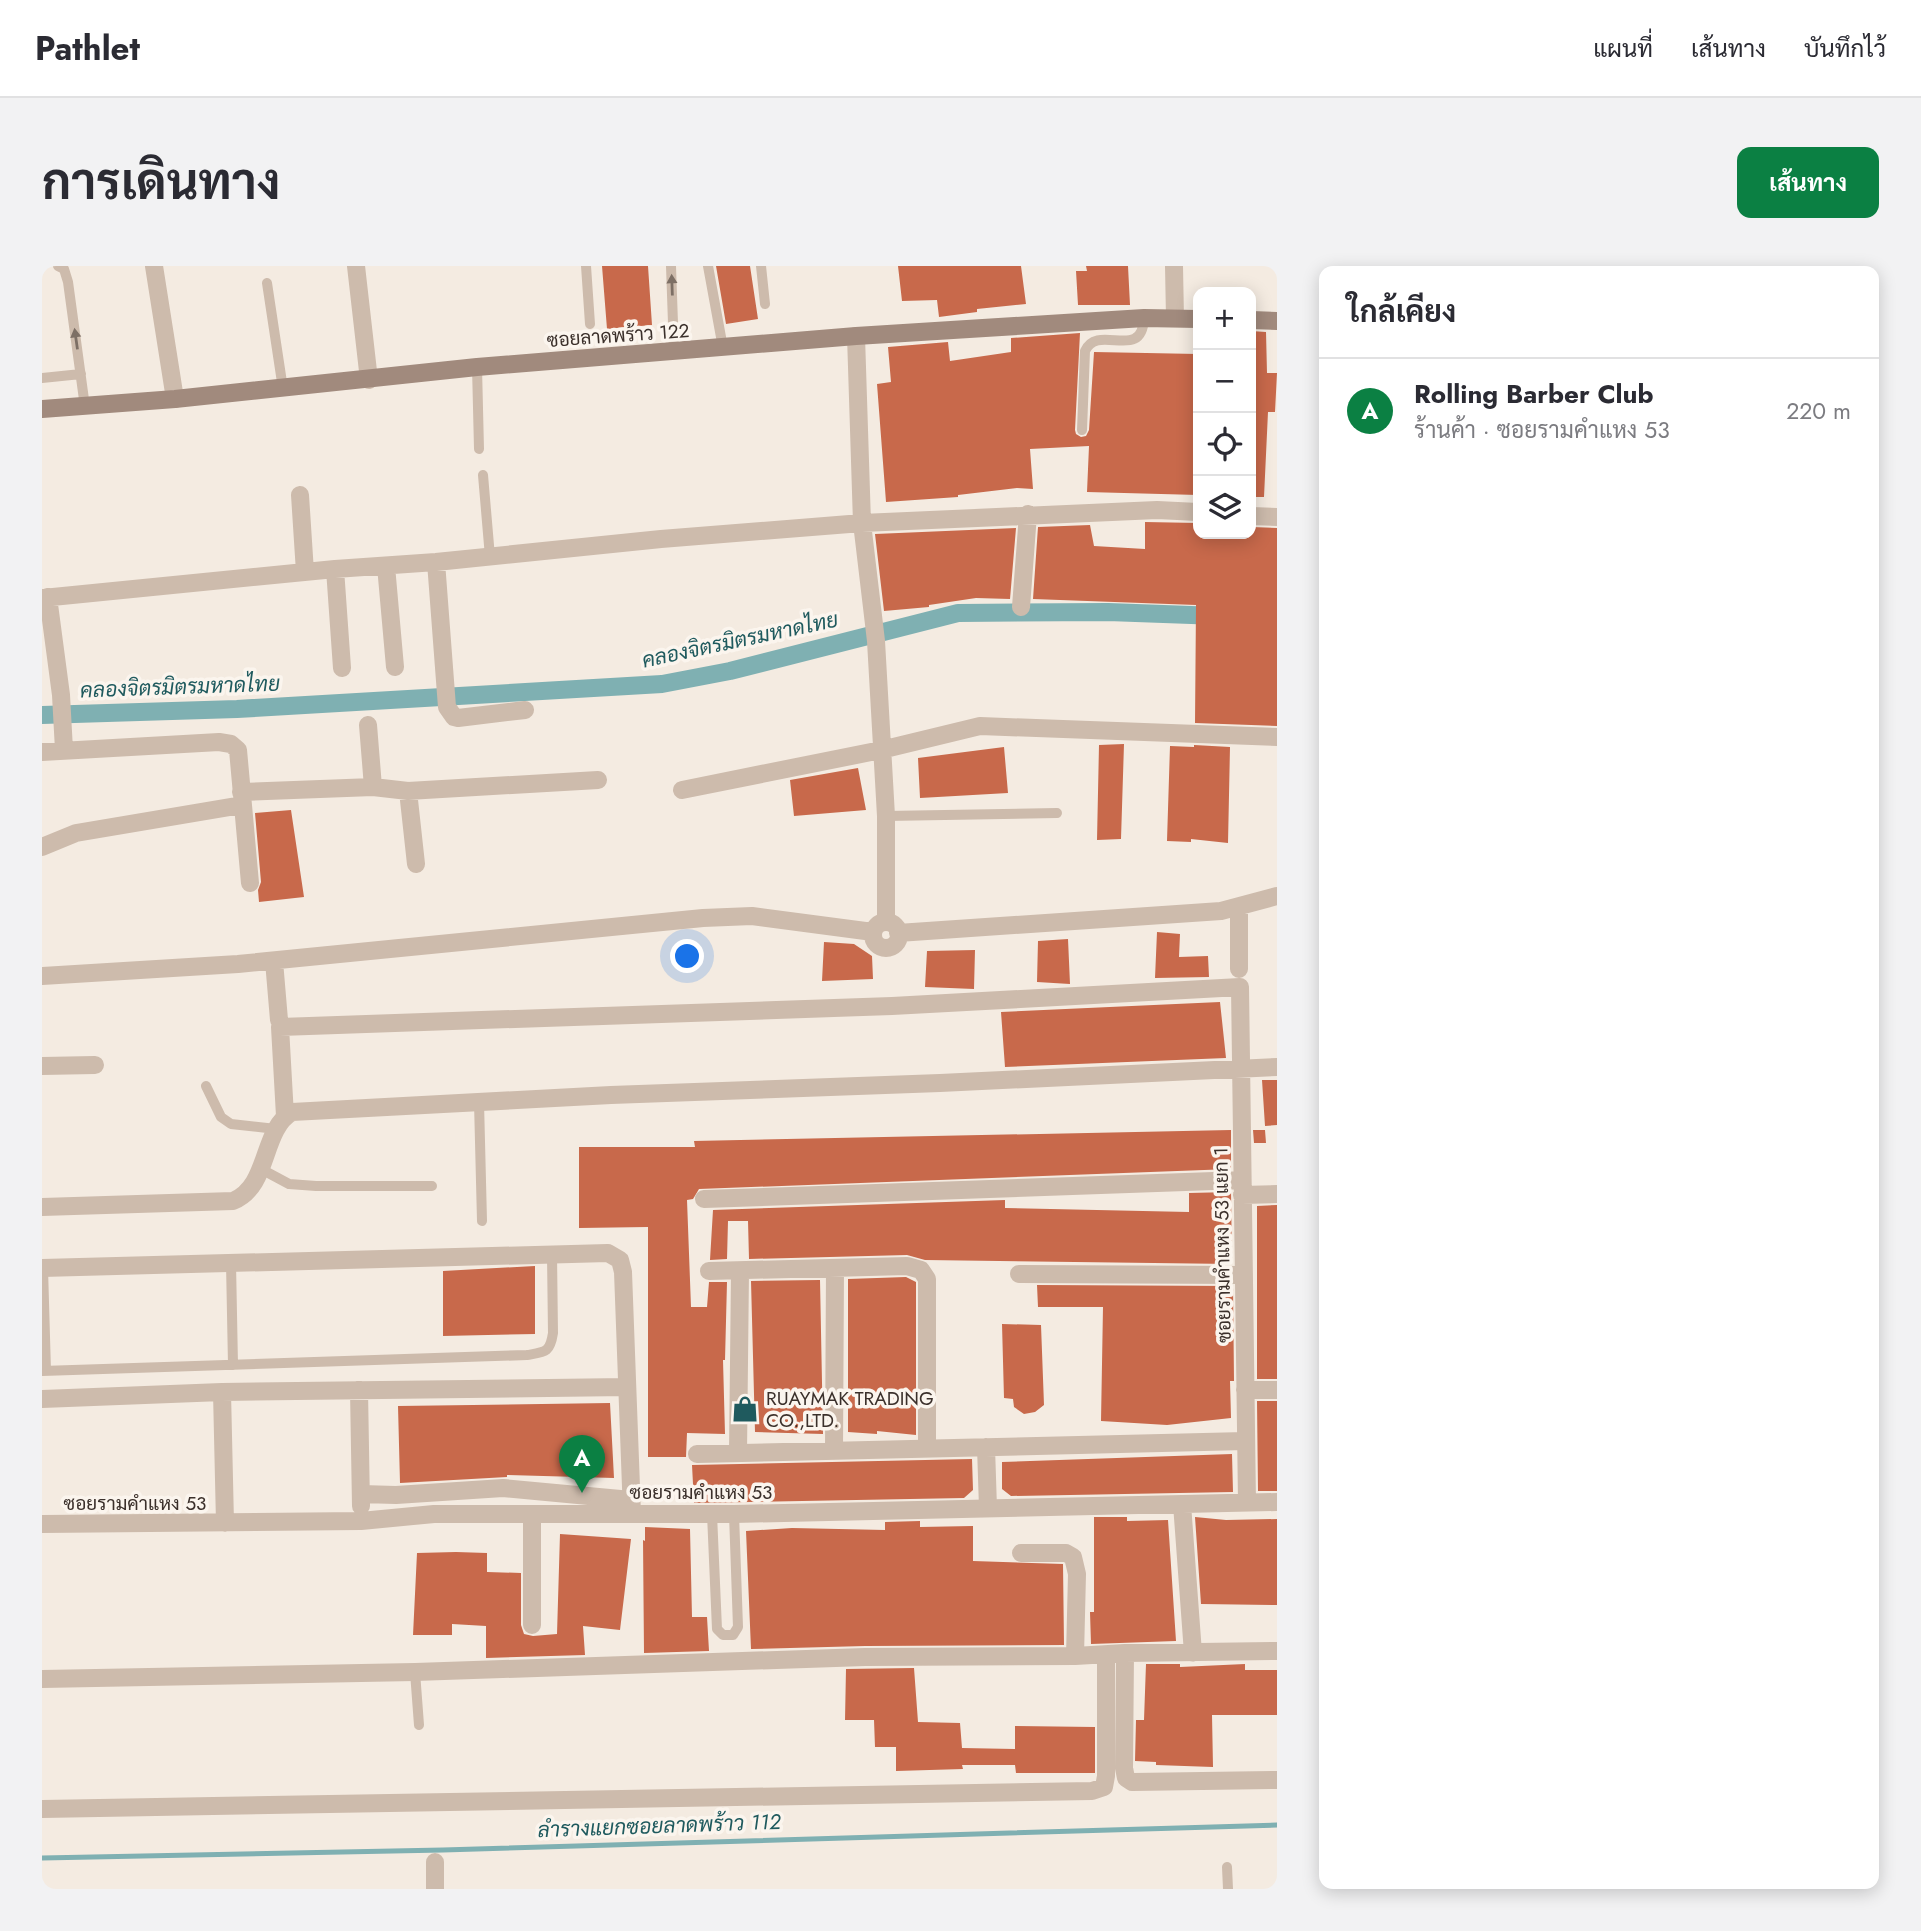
<!DOCTYPE html>
<html lang="th">
<meta charset="utf-8">
<style>
:root{--surface:#fff;--page:#f2f2f3;--text:#2b2b33;--muted:#7c7c81;--line:#e1e1e2;--accent:#0b8043}
body{margin:0;font-family:Jost,Sarabun,sans-serif;background:var(--page);color:var(--text)}
.controls{position:absolute;right:21px;top:21px;display:grid;overflow:hidden;border-radius:14px;box-shadow:0 4px 18px #0003}
.controls button{width:63px;height:63px;display:grid;place-items:center;padding:0;border:0;border-bottom:2px solid var(--line);background:var(--surface);color:var(--text);font:35px sans-serif}
.you{position:absolute;left:646px;top:691px;width:24px;height:24px;margin:-18px;border:5px solid #fff;border-radius:50%;background:#1a73e8;box-shadow:0 0 0 10px #1a73e833}
.badge{display:grid;place-items:center;width:46px;height:46px;border-radius:50%;background:var(--accent);color:#fff;font-size:23px;font-weight:700}
.pin{position:absolute;translate:-50% -58px;filter:drop-shadow(0 2px 4px #0008)}
.pin::after{content:'';position:absolute;top:37px;width:24px;height:21px;background:inherit;clip-path:polygon(0 0,100% 0,50% 100%)}
.list{margin:0;padding:0;list-style:none}
h2{display:flex;justify-content:space-between;align-items:center;height:91px;margin:0;padding:0 28px;font-size:30px}
h2 small{font-size:23px;font-weight:400;color:var(--muted)}
.list li{display:grid;grid-template-columns:46px 1fr auto;gap:21px;align-items:center;box-sizing:border-box;height:105px;padding:0 28px;border-top:2px solid var(--line)}
.list b{display:block;font-size:26px;white-space:nowrap}
.list p{margin:0;font-size:23px;white-space:nowrap;color:var(--muted)}
.list em{font-size:23px;font-style:normal;color:var(--muted)}
.icon{flex:none;width:38px;height:38px;fill:none;stroke:currentColor;stroke-width:2;stroke-linecap:round;stroke-linejoin:round}
.map{position:relative;flex:none;width:1235px;height:1623px;overflow:hidden;border-radius:14px}
header{display:flex;align-items:center;gap:42px;box-sizing:border-box;height:98px;padding:0 35px;background:var(--surface);border-bottom:2px solid var(--line)}
header strong{font-size:33px}
nav{display:flex;gap:38px;margin-inline-start:auto;font-size:24px}
.intro{display:flex;align-items:center;justify-content:space-between;box-sizing:border-box;height:168px;padding:0 42px}
h1{margin:0;font-size:49px}
.button{padding:18px 32px;border-radius:14px;background:var(--accent);color:#fff;font-size:24px;font-weight:700}
main{display:flex;gap:42px;padding:0 42px}
aside{flex:1;background:var(--surface);border-radius:14px;box-shadow:0 4px 18px #0003}
.map>svg:first-child{display:block}
</style>
<header>
<strong>Pathlet</strong>
<nav><a>แผนที่</a><a>เส้นทาง</a><a>บันทึกไว้</a></nav>
</header>
<div class="intro"><h1>การเดินทาง</h1><a class="button">เส้นทาง</a></div>
<main>
<div class="map">
<svg width="1235" height="1623" viewBox="0 0 1235 1623">
<rect width="100%" height="100%" fill="#f4ebe1"/>
<g fill="none" stroke-linecap="round" stroke-linejoin="round">
<path stroke="#7fb0b2" stroke-width="5" d="M 0,1592 L 401,1584 L 1235,1559"/>
<path stroke="#7fb0b2" stroke-width="18" d="M 0,449 L 195,443 L 620,418 L 688,405 L 916,347 L 1066,346 L 1177,350"/>
</g>
<path fill="#c8694b" d="M 560,0 L 606,0 L 610,59 L 565,63 Z
M 674,0 L 708,0 L 716,53 L 684,58 Z
M 856,0 L 979,0 L 984,38 L 935,43 L 935,46 L 897,51 L 895,34 L 860,35 Z
M 1044,0 L 1086,0 L 1088,39 L 1036,39 L 1034,5 L 1045,5 Z
M 1209,65 L 1224,66 L 1225,107 L 1235,107 L 1233,146 L 1226,146 L 1222,231 L 1209,231 Z
M 1038,67 L 1033,164 L 1034,168 L 1039,171 L 1044,170 L 1047,164 L 1052,86 L 1156,88 L 1156,229 L 1045,226 L 1047,180 L 988,183 L 991,223 L 975,222 L 916,229 L 916,231 L 844,236 L 835,118 L 849,116 L 846,81 L 906,76 L 908,95 L 969,86 L 969,72 Z
M 1103,256 L 1156,257 L 1156,268 L 1209,268 L 1209,261 L 1235,262 L 1235,460 L 1153,457 L 1154,339 L 991,333 L 996,261 L 1048,259 L 1052,280 L 1103,283 Z
M 974,262 L 968,333 L 934,332 L 887,339 L 887,341 L 842,345 L 833,268 Z
M 1082,478 L 1079,573 L 1055,574 L 1057,479 Z
M 1152,479 L 1188,481 L 1186,577 L 1149,573 L 1149,576 L 1125,575 L 1128,480 L 1152,481 Z
M 962,481 L 966,527 L 878,532 L 876,492 Z
M 816,502 L 824,544 L 752,550 L 748,514 Z
M 249,544 L 262,631 L 217,636 L 216,624 L 219,616 L 213,547 Z
M 1115,666 L 1138,668 L 1137,691 L 1166,690 L 1167,711 L 1113,712 Z
M 1026,673 L 1028,718 L 995,716 L 996,675 Z
M 782,676 L 812,678 L 830,690 L 831,713 L 780,715 Z
M 933,684 L 932,723 L 883,721 L 885,685 Z
M 1178,736 L 1184,792 L 963,801 L 959,746 Z
M 1220,814 L 1235,814 L 1235,859 L 1223,860 Z
M 1189,864 L 1189,903 L 657,923 L 651,933 L 645,934 L 649,1041 L 665,1041 L 667,1016 L 685,1016 L 683,1094 L 681,1094 L 683,1168 L 645,1167 L 644,1191 L 606,1191 L 606,961 L 537,962 L 537,881 L 653,881 L 652,875 Z
M 1211,864 L 1223,864 L 1224,877 L 1212,877 Z
M 1189,926 L 1190,998 L 883,994 L 865,989 L 707,993 L 706,955 L 686,955 L 685,993 L 668,994 L 671,944 L 963,934 L 963,942 L 1147,946 L 1147,927 Z
M 1235,939 L 1235,1113 L 1215,1113 L 1215,940 Z
M 493,1000 L 493,1068 L 401,1070 L 401,1005 Z
M 864,1011 L 874,1016 L 874,1169 L 835,1165 L 835,1168 L 806,1166 L 806,1013 Z
M 778,1014 L 781,1168 L 713,1166 L 709,1015 Z
M 995,1019 L 1191,1020 L 1192,1115 L 1188,1115 L 1189,1152 L 1125,1159 L 1059,1155 L 1061,1041 L 996,1041 Z
M 960,1058 L 999,1059 L 1002,1139 L 993,1146 L 982,1148 L 972,1141 L 971,1133 L 962,1132 Z
M 1215,1135 L 1235,1135 L 1235,1225 L 1216,1225 Z
M 568,1137 L 572,1212 L 465,1209 L 465,1211 L 358,1217 L 356,1140 Z
M 1190,1188 L 1191,1226 L 969,1230 L 960,1223 L 960,1196 Z
M 930,1193 L 931,1224 L 922,1232 L 652,1237 L 650,1199 Z
M 1052,1251 L 1085,1251 L 1085,1255 L 1126,1254 L 1134,1375 L 1049,1378 L 1048,1346 L 1052,1346 Z
M 1153,1251 L 1184,1254 L 1235,1253 L 1235,1339 L 1159,1338 Z
M 878,1255 L 878,1261 L 931,1260 L 931,1295 L 1021,1298 L 1022,1379 L 823,1380 L 709,1383 L 704,1265 L 750,1262 L 843,1264 L 843,1256 Z
M 603,1261 L 648,1263 L 650,1351 L 665,1351 L 667,1385 L 602,1387 L 601,1274 L 603,1275 Z
M 518,1268 L 589,1273 L 578,1364 L 541,1360 L 543,1389 L 444,1392 L 444,1360 L 410,1358 L 410,1369 L 371,1369 L 375,1287 L 414,1286 L 445,1287 L 445,1306 L 479,1307 L 479,1359 L 482,1368 L 491,1370 L 515,1368 Z
M 1104,1398 L 1138,1398 L 1138,1401 L 1203,1398 L 1203,1404 L 1235,1404 L 1235,1449 L 1170,1449 L 1171,1501 L 1114,1499 L 1114,1496 L 1093,1495 L 1094,1454 L 1102,1454 Z
M 872,1402 L 876,1456 L 918,1457 L 920,1482 L 973,1483 L 973,1460 L 1053,1461 L 1053,1507 L 974,1507 L 973,1499 L 920,1499 L 921,1503 L 854,1505 L 854,1481 L 833,1481 L 832,1454 L 803,1454 L 804,1403 Z"/>
<g fill="none" stroke-linecap="round" stroke-linejoin="round">
<path stroke="#cdbbac" stroke-width="10" d="M 16,0 L 22,3 L 26,16 L 43,141
M 544,0 L 548,58
M 629,0 L 632,86
M 666,0 L 681,82
M 719,0 L 723,38
M 225,17 L 241,123
M 435,101 L 437,183
M 0,112 L 39,108
M 1040,164 L 1043,85 C 1056,56 1100,97 1102,52
M 441,209 L 448,291
M 844,550 L 1015,547
M 164,820 L 179,851 L 189,858 L 234,863
M 437,836 L 440,955
M 219,903 L 247,918 L 274,920 L 390,920
M 189,997 L 191,1099
M 1,1002 L 4,1105
M 0,1105 L 485,1089 C 503,1086 508,1087 511,1067 L 510,989
M 670,1248 L 675,1363 L 681,1369 L 691,1369 L 696,1361 L 692,1248
M 373,1406 L 377,1459
M 1185,1601 L 1186,1623"/>
<path stroke="#cdbbac" stroke-width="18" d="M 112,0 L 133,133
M 314,0 L 327,114
M 1132,0 L 1133,52
M 814,70 L 820,257 L 834,375 L 844,550 L 844,656
M 258,229 L 263,306
M 1209,250 L 1235,251
M 394,296 L 405,441 L 412,451 L 416,452 L 483,444
M 344,300 L 353,401
M 293,303 L 300,402
M 6,331 L 19,429 L 22,484
M 0,332 L 293,303 L 394,296 L 619,273 L 820,257 L 1115,244 L 1156,246
M 979,341 L 986,248
M 326,459 L 331,521
M 0,486 L 177,476 L 189,478 L 196,484 L 208,617
M 640,524 L 839,484 L 938,460 L 1235,471
M 366,525 L 374,598
M 199,526 L 331,521 L 366,525 L 556,514
M 0,581 L 34,567 L 200,539
M831 669a13 13 0 1 1 26 0a13 13 0 1 1-26 0Z
M 856,667 L 1179,645 L 1235,630
M 232,695 L 237,754
M 1197,703 L 1197,640
M 0,710 L 196,698 L 661,652 L 710,650 L 831,666
M 0,800 L 53,799
M 243,850 L 238,761 L 850,740 L 1198,721 L 1205,1236
M 1200,929 L 1235,928
M 662,933 L 1200,914
M 0,941 L 191,935 C 228,920 219,864 250,846 L 569,829 L 898,817 L 1235,801
M 0,1002 L 566,987 L 578,994 L 581,1006 L 590,1248
M 667,1005 L 865,1000 L 879,1004 L 885,1013 L 885,1182
M 977,1008 L 1201,1009
M 317,1124 L 319,1240
M 1203,1124 L 1235,1124
M 180,1126 L 183,1257
M 0,1133 L 180,1126 L 585,1121
M 944,1181 L 946,1242
M 792,1185 L 793,1003
M 696,1187 L 698,1005
M 655,1188 L 1203,1175
M 319,1228 L 354,1229 L 461,1222 L 589,1234
M 1140,1238 L 1151,1387
M 0,1258 L 319,1255 L 392,1248 L 692,1248 L 1235,1236
M 979,1287 L 1024,1287 L 1031,1291 L 1035,1308 L 1033,1390
M 490,1359 L 490,1248
M 1083,1387 L 1082,1502 L 1084,1512 L 1090,1516 L 1235,1514
M 0,1413 L 373,1406 L 823,1391 L 1033,1390 L 1083,1387 L 1235,1385
M 0,1543 L 1050,1525 L 1062,1521 L 1064,1510 L 1064,1389
M 393,1596 L 393,1623"/>
<path stroke="#a18a7d" stroke-width="18" d="M 1209,54 L 1235,55
M 0,143 L 133,133 L 435,101 L 814,70 L 1102,52 L 1156,53"/>
</g>
<defs><path id="oneway-solid" d="M-6-.8H1V-3.2L6.5 0L1 3.2V.8H-6Z" transform="scale(1.75)"/></defs>
<g fill="#7d6f65">
<use href="#oneway-solid" transform="translate(630 19) rotate(-92)"/>
<use href="#oneway-solid" transform="translate(34 73) rotate(-98)"/>
</g>
<defs>
<g id="shop-bare" transform="scale(2.1)"><path d="M-5-2.5h2.3a2.7 3.5 0 0 1 5.4 0H5L5.5 6h-11ZM-1.5-2.5h3a1.5 2.3 0 0 0-3 0Z" fill="#1f5a5e" stroke="#fbf5ee" stroke-width="2.5" paint-order="stroke"/></g>
</defs>
<g fill-rule="evenodd">
<use href="#shop-bare" x="703" y="1143"/>
</g>
<g text-anchor="middle" stroke-width="7" stroke-linejoin="round" paint-order="stroke">
<g font-size="19" fill="#3b302b" stroke="#fbf5ee">
<text transform="translate(576 69) rotate(-4)" y="7">ซอยลาดพร้าว 122</text>
<text transform="translate(1180 979) rotate(-91)" y="7">ซอยรามคำแหง 53 แยก 1</text>
<text x="659" y="1233">ซอยรามคำแหง 53</text>
<text x="93" y="1244">ซอยรามคำแหง 53</text>
</g>
<g font-size="19" fill="#3b302b" stroke="#fbf5ee" text-anchor="start">
<text x="724" y="1139">RUAYMAK TRADING<tspan x="724" dy="22">CO.,LTD.</tspan></text>
</g>
<g font-size="21" font-style="italic" fill="#1f5a5e" stroke="#fbf5ee">
<text transform="translate(698 374) rotate(-12)" y="7">คลองจิตรมิตรมหาดไทย</text>
<text transform="translate(138 421) rotate(-2)" y="7">คลองจิตรมิตรมหาดไทย</text>
<text transform="translate(617 1560) rotate(-2)" y="7">ลำรางแยกซอยลาดพร้าว 112</text>
</g>
</g>
</svg>
<div class="controls">
<button>+</button>
<button>−</button>
<button><svg class="icon" aria-label="locate" viewBox="0 0 24 24"><circle cx="12" cy="12" r="6"/><path d="M12 2v4M12 18v4M2 12h4M18 12h4"/></svg></button>
<button><svg class="icon" aria-label="layers" viewBox="0 0 24 24"><path d="M12 4l9 5-9 5-9-5zM3 14l9 5 9-5"/></svg></button>
</div>
<div class="you"></div>
<div class="pin badge" style="left:540px;top:1227px">A</div>
</div>
<aside>
<h2>ใกล้เคียง<small></small></h2>
<ul class="list">
<li><span class="badge">A</span><div><b>Rolling Barber Club</b><p>ร้านค้า · ซอยรามคำแหง 53</p></div><em>220 m</em></li>
</ul>
</aside>
</main>
